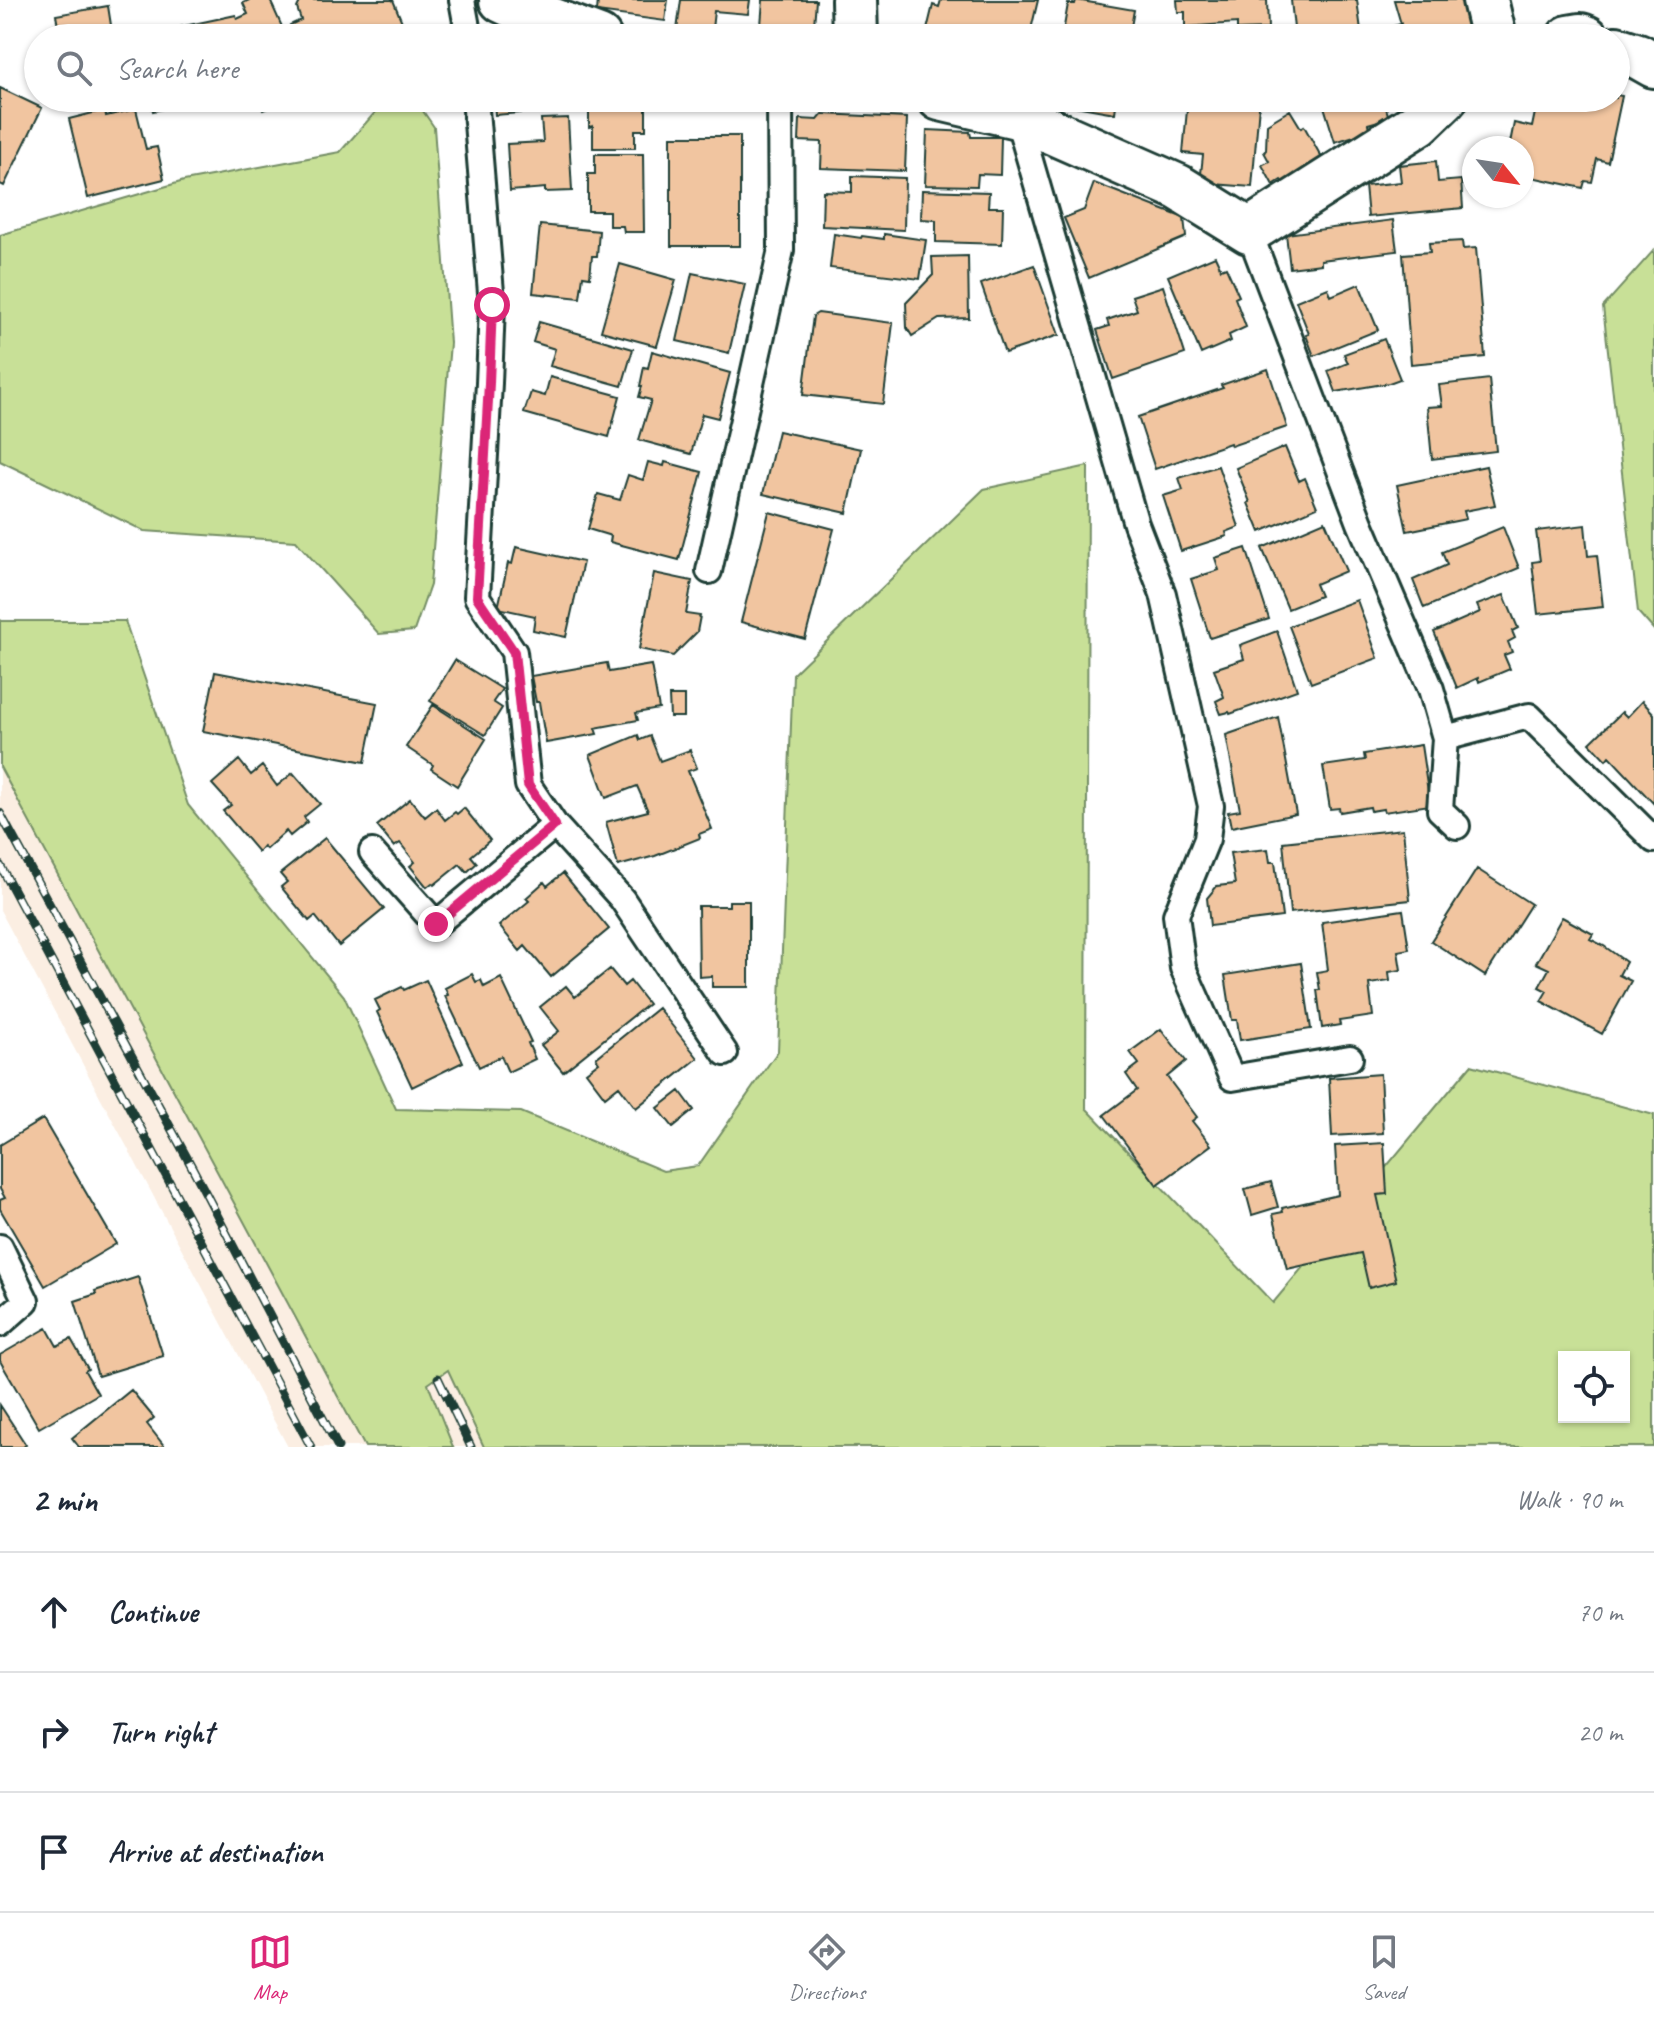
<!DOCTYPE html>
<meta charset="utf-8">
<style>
:root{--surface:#fff;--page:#f6f6f7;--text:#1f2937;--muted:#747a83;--line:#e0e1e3;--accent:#db2777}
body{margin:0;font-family:Caveat,sans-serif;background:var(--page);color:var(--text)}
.controls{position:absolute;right:24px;bottom:24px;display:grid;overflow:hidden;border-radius:0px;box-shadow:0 2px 6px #0004}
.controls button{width:72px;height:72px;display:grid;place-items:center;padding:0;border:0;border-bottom:2px solid var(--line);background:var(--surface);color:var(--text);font:40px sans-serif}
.compass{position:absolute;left:1462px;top:136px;width:72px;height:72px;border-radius:50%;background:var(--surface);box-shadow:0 2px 6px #0004;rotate:120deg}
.stop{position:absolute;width:24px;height:24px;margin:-18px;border:6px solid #db2777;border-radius:50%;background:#fff}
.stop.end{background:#db2777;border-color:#fff;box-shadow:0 2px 8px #0008}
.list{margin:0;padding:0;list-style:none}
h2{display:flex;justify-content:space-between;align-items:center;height:104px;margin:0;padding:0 32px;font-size:34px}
h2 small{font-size:26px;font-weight:400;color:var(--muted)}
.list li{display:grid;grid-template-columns:52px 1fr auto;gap:24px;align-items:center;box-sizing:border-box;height:120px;padding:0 32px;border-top:2px solid var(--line)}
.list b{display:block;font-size:30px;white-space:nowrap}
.list em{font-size:26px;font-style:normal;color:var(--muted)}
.icon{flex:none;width:44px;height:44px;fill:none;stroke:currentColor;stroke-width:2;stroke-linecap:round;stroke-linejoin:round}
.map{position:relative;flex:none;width:1654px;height:1447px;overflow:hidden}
.search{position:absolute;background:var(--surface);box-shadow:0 2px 6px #0004;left:24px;right:24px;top:24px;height:88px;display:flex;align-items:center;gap:20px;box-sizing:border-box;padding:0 28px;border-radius:44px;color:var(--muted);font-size:30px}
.sheet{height:464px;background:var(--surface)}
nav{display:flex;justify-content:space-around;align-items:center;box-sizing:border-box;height:112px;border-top:2px solid var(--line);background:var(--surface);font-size:22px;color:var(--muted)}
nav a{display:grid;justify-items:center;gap:4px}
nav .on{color:var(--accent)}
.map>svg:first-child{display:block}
</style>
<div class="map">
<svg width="1654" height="1447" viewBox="0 0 1654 1447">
<rect width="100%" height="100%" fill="#fff"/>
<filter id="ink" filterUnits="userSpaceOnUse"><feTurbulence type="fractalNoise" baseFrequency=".0125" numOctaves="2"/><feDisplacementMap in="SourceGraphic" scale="16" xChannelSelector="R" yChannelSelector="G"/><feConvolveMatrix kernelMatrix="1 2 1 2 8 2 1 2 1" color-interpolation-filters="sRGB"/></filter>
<g filter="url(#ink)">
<path fill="#fbeee2" d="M 0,767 L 40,841 L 365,1447 L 288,1447 L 0,910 Z
M 448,1370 L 484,1447 L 453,1447 L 428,1384 Z"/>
<path fill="#c8e097" stroke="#748e66" stroke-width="2" fill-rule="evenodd" d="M 414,98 L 434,127 L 450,343 L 430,585 L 414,631 L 379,634 L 296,541 L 144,531 L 0,461 L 0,235 L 184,181 L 340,152 L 387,99 Z
M 1654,250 L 1654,630 L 1638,612 L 1603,307 Z
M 1088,466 L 1086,1108 L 1273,1303 L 1471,1065 L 1654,1115 L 1654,1447 L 484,1447 L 448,1370 L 428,1384 L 453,1447 L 365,1447 L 0,767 L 0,620 L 2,621 L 125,621 L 188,805 L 344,996 L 396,1109 L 521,1112 L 663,1171 L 698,1166 L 778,1051 L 793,674 L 984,489 ZM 1564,1357 L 1624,1357 L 1624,1417 L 1564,1417 Z"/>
<path fill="#f1c5a0" stroke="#1f3d34" stroke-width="2" d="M 249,0 L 270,0 L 287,38 L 137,38 L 137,36 L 236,15 L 237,19 L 248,14 L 243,3 Z
M 301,0 L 393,0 L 402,22 L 380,31 L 382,38 L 295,38 L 290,25 L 301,20 L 297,8 Z
M 598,0 L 668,0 L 665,21 L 597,12 Z
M 681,0 L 750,0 L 748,14 L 714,11 L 711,38 L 676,38 Z
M 763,0 L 816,0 L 813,38 L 760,38 Z
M 941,0 L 1038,0 L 1029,38 L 925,38 L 933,5 L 939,7 Z
M 1076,0 L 1134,10 L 1129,38 L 1062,38 L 1068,4 L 1075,4 Z
M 1177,0 L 1267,0 L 1268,29 L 1237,30 L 1237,23 L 1185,27 L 1185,12 L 1178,12 Z
M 1291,0 L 1357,0 L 1362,38 L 1295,38 Z
M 1394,0 L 1467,0 L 1477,36 L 1469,38 L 1381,38 L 1378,30 L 1401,24 Z
M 108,6 L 113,38 L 60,38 L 56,15 Z
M 0,88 L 42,108 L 4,186 L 0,184 Z
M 1616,95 L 1622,96 L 1608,162 L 1597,159 L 1592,182 L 1585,181 L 1583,188 L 1522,175 L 1522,148 L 1509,148 L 1514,123 L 1532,127 L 1538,98 L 1616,98 Z
M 150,98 L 212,98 L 153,111 Z
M 257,98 L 291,98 L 263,110 Z
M 494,98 L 566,98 L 566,109 L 495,115 Z
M 597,98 L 646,98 L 646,130 L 635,130 L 635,148 L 593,148 L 593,126 L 589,127 L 589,99 Z
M 1059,98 L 1117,98 L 1115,113 L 1058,103 Z
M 1297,98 L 1383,98 L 1389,118 L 1368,124 L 1370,131 L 1335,142 L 1322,100 L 1300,107 Z
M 1188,99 L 1259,105 L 1252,187 L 1200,183 L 1203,155 L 1183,153 Z
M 136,109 L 146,149 L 157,147 L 164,179 L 88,198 L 69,119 L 105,110 L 106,116 Z
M 1290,110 L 1301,128 L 1304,126 L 1323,160 L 1283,183 L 1281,180 L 1273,185 L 1262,165 L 1269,161 L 1264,152 L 1266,150 L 1267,124 Z
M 823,114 L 907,118 L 905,171 L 821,168 L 822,142 L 799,141 L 800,119 L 818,120 Z
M 568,118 L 572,191 L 545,192 L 545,188 L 510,191 L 507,144 L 543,142 L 541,119 Z
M 927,130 L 970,132 L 971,137 L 1001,137 L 1000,175 L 978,174 L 977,186 L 925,185 Z
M 671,136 L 740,136 L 740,246 L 671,246 Z
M 595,154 L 643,154 L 644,232 L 624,232 L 623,226 L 609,226 L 609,211 L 588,211 L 588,174 L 595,174 Z
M 1436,161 L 1438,182 L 1461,180 L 1463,208 L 1368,217 L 1365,186 L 1401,182 L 1399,165 Z
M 852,176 L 905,178 L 904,230 L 822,226 L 823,191 L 852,192 Z
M 1094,183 L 1184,218 L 1186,237 L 1089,278 L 1064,218 L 1084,210 Z
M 922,190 L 989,192 L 988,207 L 1003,207 L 1002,244 L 936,242 L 936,220 L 921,219 Z
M 1393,220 L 1397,251 L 1321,260 L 1321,264 L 1290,268 L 1286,234 Z
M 540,225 L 599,231 L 597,256 L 592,256 L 590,277 L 583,276 L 580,298 L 533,293 Z
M 834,234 L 861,238 L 862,236 L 884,239 L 884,234 L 926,240 L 920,279 L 830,268 Z
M 1462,241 L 1463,249 L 1476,248 L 1485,357 L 1411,364 L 1403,254 L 1430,252 L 1429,243 Z
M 968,256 L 969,318 L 939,319 L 912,336 L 907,328 L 906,303 L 933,275 L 932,257 Z
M 1215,256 L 1221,269 L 1226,267 L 1239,296 L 1235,298 L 1246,327 L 1229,335 L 1231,341 L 1201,354 L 1168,276 Z
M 620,264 L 676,280 L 657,346 L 601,331 Z
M 1034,265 L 1059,335 L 1005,353 L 981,284 Z
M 692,273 L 745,284 L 729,353 L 677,341 Z
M 1359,284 L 1378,330 L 1314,356 L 1306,335 L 1309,334 L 1296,301 L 1328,288 L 1331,296 Z
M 1163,286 L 1185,354 L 1113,379 L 1097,330 L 1109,326 L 1107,320 L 1137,310 L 1132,296 Z
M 818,313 L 893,323 L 883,404 L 803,395 L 813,316 Z
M 539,322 L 633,349 L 622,386 L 550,366 L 555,349 L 533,342 Z
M 1384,339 L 1400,379 L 1389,383 L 1336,392 L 1328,371 L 1348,363 L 1344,354 Z
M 652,351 L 730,373 L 718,418 L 702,414 L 691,454 L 639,440 L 651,400 L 639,397 L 642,386 L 640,386 L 644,367 L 648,368 Z
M 1268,369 L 1287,427 L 1231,446 L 1230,443 L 1155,469 L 1138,417 L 1223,388 L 1221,385 Z
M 550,377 L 620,396 L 609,437 L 524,413 L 531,392 L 545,396 Z
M 1489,379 L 1496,451 L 1432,459 L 1427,407 L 1442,406 L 1439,385 Z
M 778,431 L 861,449 L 847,513 L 763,494 Z
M 1285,447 L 1299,481 L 1305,478 L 1317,507 L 1260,532 L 1248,503 L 1250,502 L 1236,468 Z
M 648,462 L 664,466 L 665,462 L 702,472 L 679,560 L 610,542 L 611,536 L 588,529 L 598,494 L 620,500 L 628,475 L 643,480 Z
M 1218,466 L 1239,527 L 1226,532 L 1227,536 L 1181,551 L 1163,496 L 1183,490 L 1179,478 Z
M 1486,466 L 1495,505 L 1464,511 L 1466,519 L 1407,531 L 1397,485 Z
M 769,512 L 834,529 L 805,639 L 741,622 Z
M 1325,521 L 1346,571 L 1315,584 L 1320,596 L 1288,609 L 1262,548 Z
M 1585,525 L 1588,556 L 1597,555 L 1603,607 L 1538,614 L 1532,562 L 1540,561 L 1536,531 Z
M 1503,527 L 1519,568 L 1424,608 L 1413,580 L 1447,565 L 1442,552 Z
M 516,547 L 583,562 L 566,637 L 533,630 L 535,616 L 498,608 L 508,563 L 512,564 Z
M 1246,548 L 1269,619 L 1210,638 L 1191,579 L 1219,570 L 1215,558 Z
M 654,573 L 692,581 L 686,614 L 700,616 L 697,632 L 673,656 L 639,649 Z
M 1504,595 L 1518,628 L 1512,631 L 1515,638 L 1508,642 L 1512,652 L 1504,655 L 1510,669 L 1479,682 L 1478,678 L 1457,688 L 1434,632 L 1480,612 L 1477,605 Z
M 1357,600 L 1378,658 L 1311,683 L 1289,626 Z
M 1277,631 L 1297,690 L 1230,714 L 1229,712 L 1221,714 L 1216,701 L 1224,697 L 1214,669 L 1244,659 L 1240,645 Z
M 455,660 L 502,689 L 493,702 L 502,708 L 485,735 L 430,701 Z
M 607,663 L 609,672 L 651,665 L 659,709 L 636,713 L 638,720 L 595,728 L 597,734 L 546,743 L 539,702 L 536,702 L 531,676 Z
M 215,672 L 377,703 L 365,762 L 203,731 Z
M 669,696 L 684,696 L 684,717 L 670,717 Z
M 1642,701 L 1654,714 L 1654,804 L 1609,756 L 1606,760 L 1590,743 L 1622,712 L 1627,717 Z
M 433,705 L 486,739 L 457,786 L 431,769 L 433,765 L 406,747 Z
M 1278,717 L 1296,814 L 1231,827 L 1228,812 L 1240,810 L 1226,735 Z
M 638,735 L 640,740 L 650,736 L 660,761 L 690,750 L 697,768 L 688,771 L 712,829 L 699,834 L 700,838 L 655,856 L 618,866 L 606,822 L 648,811 L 637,786 L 606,798 L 590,755 Z
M 1421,745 L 1430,805 L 1384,812 L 1383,809 L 1371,811 L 1370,807 L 1340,812 L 1339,808 L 1330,809 L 1323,766 L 1365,760 L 1364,754 Z
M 239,760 L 251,775 L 262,766 L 277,786 L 293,773 L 320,804 L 304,817 L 307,822 L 290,836 L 286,831 L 266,849 L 263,846 L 258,852 L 223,811 L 231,805 L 212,784 Z
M 410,799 L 425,817 L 436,808 L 445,820 L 455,812 L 457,814 L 464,808 L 490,840 L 471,856 L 477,863 L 467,872 L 460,864 L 434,885 L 432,883 L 427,887 L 410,866 L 415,862 L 400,843 L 394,847 L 377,826 Z
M 1403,829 L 1410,900 L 1290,913 L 1283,842 Z
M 325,838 L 384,909 L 339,946 L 315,916 L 309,921 L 281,887 L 287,882 L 280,874 Z
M 1268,849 L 1270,862 L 1275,862 L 1282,917 L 1210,926 L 1207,898 L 1217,886 L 1235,884 L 1230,853 Z
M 1477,869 L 1531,904 L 1485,976 L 1431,941 Z
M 563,873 L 609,929 L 551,977 L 525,946 L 520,951 L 499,926 L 529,901 L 526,898 L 544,882 L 547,886 Z
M 729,901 L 749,901 L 749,987 L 712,987 L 712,976 L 699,977 L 698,906 L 729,906 Z
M 1403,910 L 1409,949 L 1398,951 L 1401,970 L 1389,972 L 1390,981 L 1369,984 L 1373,1016 L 1339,1021 L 1340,1025 L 1322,1028 L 1317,990 L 1320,990 L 1317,972 L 1328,970 L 1322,922 Z
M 1562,917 L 1593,934 L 1590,939 L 1604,946 L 1626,962 L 1619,975 L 1631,981 L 1602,1034 L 1541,1001 L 1547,991 L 1539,987 L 1549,969 L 1536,963 Z
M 1301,963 L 1311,1029 L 1240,1040 L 1237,1020 L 1232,1020 L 1225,975 Z
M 610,969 L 624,986 L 630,981 L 648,1004 L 563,1072 L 541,1045 L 559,1031 L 540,1007 L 566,986 L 575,997 Z
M 472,974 L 476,982 L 481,980 L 484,987 L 501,978 L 531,1042 L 528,1043 L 535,1059 L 508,1072 L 501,1056 L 479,1067 L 445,996 L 448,995 L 445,988 Z
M 426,980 L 463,1062 L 412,1087 L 377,1012 L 380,1010 L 375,1000 L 402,987 L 404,990 Z
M 658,1008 L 698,1058 L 636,1108 L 619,1086 L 605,1097 L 586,1072 L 599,1062 L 596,1058 Z
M 1161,1029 L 1186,1061 L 1167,1077 L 1197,1117 L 1192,1121 L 1211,1145 L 1157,1185 L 1104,1115 L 1137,1090 L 1126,1074 L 1139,1064 L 1130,1052 Z
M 1380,1074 L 1383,1133 L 1332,1136 L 1329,1078 Z
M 680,1091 L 694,1110 L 673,1127 L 658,1108 Z
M 43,1119 L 116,1244 L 45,1286 L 0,1209 L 0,1200 L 5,1198 L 0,1189 L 0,1145 Z
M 1384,1143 L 1387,1194 L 1377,1195 L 1396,1281 L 1369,1288 L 1361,1253 L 1287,1269 L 1273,1214 L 1283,1212 L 1282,1208 L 1338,1195 L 1335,1146 Z
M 1271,1182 L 1278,1207 L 1252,1215 L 1245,1189 Z
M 138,1277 L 163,1356 L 98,1376 L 75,1301 L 96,1294 L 95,1291 Z
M 47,1328 L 57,1346 L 71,1339 L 88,1369 L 85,1371 L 98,1394 L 39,1428 L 0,1361 L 0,1355 Z
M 131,1390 L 154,1418 L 147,1424 L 165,1447 L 79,1447 L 72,1438 Z
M 0,1405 L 26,1445 L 23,1447 L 0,1447 Z"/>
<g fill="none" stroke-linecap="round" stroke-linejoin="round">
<g stroke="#1f3d34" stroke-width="30">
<path id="lane" d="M 462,0 L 469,38
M 475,98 L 492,305 L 489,383 L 477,597 L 514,652 L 528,785 L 555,825 L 622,899 L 725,1053
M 1017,116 L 1136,524 L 1163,594 L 1211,806 L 1207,839 L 1176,915 L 1183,968 L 1232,1078 L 1350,1058
M 1249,231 L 1360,523 L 1431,689 L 1445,738 L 1440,810 L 1457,826
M 709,571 L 781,250 L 780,98
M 1445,738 L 1529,716 L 1654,840
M 372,852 L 436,924 L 555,825
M 0,1247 L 26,1301 L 0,1324"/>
</g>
<g stroke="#1f3d34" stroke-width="50">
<path id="street" d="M 502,0 L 519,8 L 599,38
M 854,0 L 855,38
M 1485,0 L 1494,38
M 1569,38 L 1581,36 L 1586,38
M 1616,49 L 1638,56 L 1654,65
M 940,98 L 1017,116 L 1178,187 L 1249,231 L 1419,123 L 1445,98"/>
</g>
<use href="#lane" stroke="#fff" stroke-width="24"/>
<use href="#street" stroke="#fff" stroke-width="44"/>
<g stroke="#1f3d34" stroke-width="9">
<path id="rail" d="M 0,813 L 192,1167 L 338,1447
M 0,865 L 311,1447
M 438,1378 L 471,1447"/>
</g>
<use href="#rail" stroke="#fff" stroke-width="6" stroke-dasharray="18" stroke-linecap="butt"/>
</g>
</g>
<g fill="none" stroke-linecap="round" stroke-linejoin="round" filter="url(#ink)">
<path stroke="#db2777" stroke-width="10" d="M 436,924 L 555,825 L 528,785 L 514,652 L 477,597 L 489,383 L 492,305"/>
</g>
</svg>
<div class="controls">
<button><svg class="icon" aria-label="locate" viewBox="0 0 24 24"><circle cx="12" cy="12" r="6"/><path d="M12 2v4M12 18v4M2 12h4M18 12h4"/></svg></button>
</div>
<svg class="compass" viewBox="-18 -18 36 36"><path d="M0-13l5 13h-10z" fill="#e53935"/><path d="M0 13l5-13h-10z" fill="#747a83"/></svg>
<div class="stop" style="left:492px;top:305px"></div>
<div class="stop end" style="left:436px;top:924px"></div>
<div class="search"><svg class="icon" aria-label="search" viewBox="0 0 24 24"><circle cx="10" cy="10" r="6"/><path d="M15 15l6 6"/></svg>Search here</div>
</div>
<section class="sheet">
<h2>2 min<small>Walk · 90 m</small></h2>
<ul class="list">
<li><svg class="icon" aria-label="ahead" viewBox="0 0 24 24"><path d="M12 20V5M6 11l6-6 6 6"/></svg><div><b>Continue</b></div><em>70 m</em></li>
<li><svg class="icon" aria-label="right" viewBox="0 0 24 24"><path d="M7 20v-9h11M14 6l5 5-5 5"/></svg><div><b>Turn right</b></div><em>20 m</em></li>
<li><svg class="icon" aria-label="arrive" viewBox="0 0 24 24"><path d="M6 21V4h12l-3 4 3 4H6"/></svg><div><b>Arrive at destination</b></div></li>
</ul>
</section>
<nav>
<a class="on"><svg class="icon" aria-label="map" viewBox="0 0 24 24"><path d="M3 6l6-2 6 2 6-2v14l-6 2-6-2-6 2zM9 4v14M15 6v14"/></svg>Map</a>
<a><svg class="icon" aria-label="directions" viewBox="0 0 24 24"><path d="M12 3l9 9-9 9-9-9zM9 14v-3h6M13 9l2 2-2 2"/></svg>Directions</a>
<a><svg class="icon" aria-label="saved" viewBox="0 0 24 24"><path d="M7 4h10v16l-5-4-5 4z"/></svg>Saved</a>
</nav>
